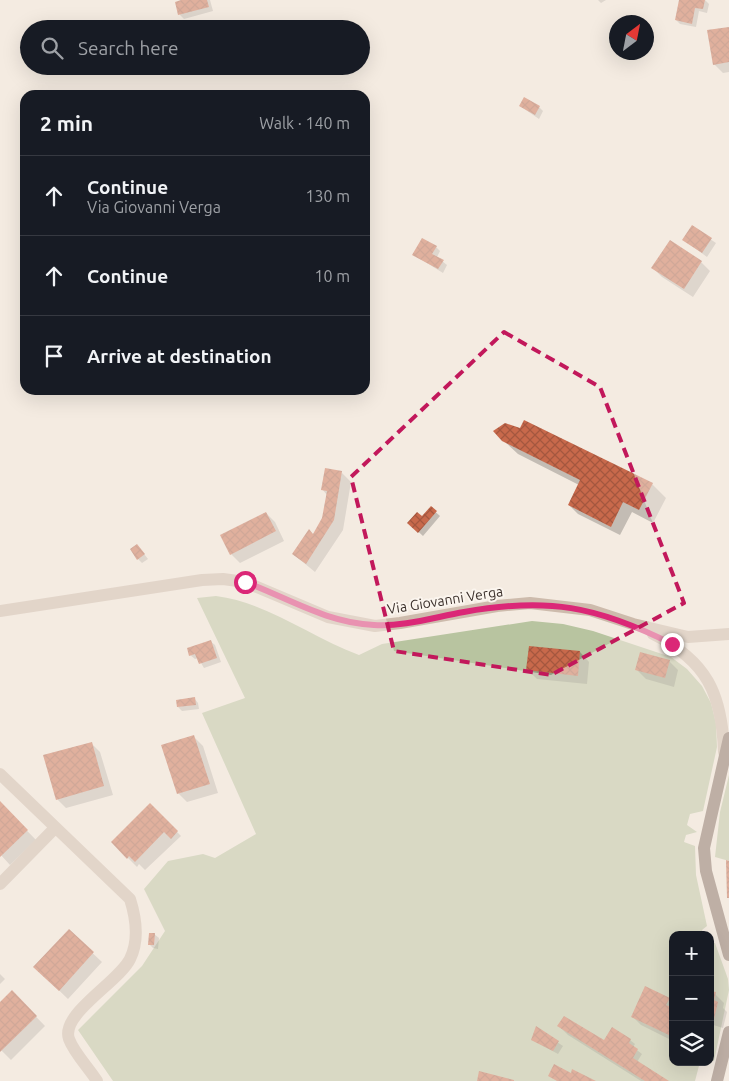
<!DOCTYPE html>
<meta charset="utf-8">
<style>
:root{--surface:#171b24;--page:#242831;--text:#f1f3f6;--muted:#9ea1a6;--line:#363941}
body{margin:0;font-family:Ubuntu,sans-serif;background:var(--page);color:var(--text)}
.controls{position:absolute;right:15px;bottom:15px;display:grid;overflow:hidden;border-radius:10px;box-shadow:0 5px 20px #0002}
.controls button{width:45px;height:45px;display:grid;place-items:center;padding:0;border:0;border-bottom:1px solid var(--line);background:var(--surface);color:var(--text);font:25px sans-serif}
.compass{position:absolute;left:609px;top:15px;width:45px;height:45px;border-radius:50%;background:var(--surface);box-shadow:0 5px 20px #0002;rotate:32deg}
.stop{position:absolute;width:15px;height:15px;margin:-11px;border:4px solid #db2777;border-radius:50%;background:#fff}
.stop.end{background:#db2777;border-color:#fff;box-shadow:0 1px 5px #0008}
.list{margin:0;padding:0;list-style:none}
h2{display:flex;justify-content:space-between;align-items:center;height:65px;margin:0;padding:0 20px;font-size:21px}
h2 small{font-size:16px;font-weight:400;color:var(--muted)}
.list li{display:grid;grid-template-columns:32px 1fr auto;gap:15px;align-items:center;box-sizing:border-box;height:80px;padding:0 20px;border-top:1px solid var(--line)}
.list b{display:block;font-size:19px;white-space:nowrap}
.list p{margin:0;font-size:16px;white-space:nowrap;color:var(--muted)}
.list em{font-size:16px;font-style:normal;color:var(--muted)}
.icon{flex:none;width:28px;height:28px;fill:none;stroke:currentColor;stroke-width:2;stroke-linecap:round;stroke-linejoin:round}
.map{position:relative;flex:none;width:729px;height:1081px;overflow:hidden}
.search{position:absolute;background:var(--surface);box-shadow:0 5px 20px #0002;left:20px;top:20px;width:350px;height:55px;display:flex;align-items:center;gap:12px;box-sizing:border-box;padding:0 18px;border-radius:28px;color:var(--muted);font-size:19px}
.panel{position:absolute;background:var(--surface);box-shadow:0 5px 20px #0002;left:20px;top:90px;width:350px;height:305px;border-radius:15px}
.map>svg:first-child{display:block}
</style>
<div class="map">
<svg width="729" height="1081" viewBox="0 0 729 1081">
<defs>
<pattern id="building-cross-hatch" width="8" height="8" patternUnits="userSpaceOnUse" patternTransform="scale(1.25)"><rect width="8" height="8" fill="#c8694b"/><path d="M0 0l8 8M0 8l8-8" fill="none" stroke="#a4573f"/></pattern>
</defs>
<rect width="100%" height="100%" fill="#f4ebe1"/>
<path fill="#b8c4a0" d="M 216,596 C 269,603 310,637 359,655 L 382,644 L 532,621 L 563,624 L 593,631 L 671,657 L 687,669 L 702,686 L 711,703 L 716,723 L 717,747 L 703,811 L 690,814 L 687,825 L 697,832 L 686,835 L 684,842 L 695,846 L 696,875 L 707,926 L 702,930 L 704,935 L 673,935 L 673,1062 L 700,1062 L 695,1081 L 113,1081 L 78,1030 L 142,966 L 165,931 L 144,889 L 168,861 L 203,854 L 215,858 L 256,834 L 202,713 L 245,698 L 197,598 Z
M 729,775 L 729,861 L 715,857 L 720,812 Z
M 710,943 L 715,943 L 728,979 L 729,990 L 714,1061 L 710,1060 Z"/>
<path fill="#0003" d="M 185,0 L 210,0 L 213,11 L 184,19 L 180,15 L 176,3 Z
M 598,0 L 606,0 L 601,3 Z
M 680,0 L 705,0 L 709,4 L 707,13 L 699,11 L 696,27 L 680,24 L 676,20 Z
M 729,28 L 729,72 L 723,73 L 714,64 Z
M 520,106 L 539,107 L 543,111 L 539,119 Z
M 692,227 L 716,243 L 707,257 L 684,240 Z
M 670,242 L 701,262 L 710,271 L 693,297 L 662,277 L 653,268 Z
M 436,247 L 440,251 L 437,257 L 447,265 L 443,273 L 414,255 Z
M 503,440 L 652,484 L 666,498 L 653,523 L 632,512 L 620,535 L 578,514 L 569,505 L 579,485 L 518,454 Z
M 342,473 L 351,482 L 343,530 L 315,572 L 293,554 L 313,536 L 323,519 L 327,495 L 322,489 Z
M 431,508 L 440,516 L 423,536 L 409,523 L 422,518 Z
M 266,513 L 275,522 L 284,541 L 240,563 L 231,554 Z
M 141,550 L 148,559 L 142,563 L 138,559 Z
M 210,641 L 215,645 L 221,662 L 204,668 L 198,658 L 195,659 L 190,655 Z
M 580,652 L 589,662 L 587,684 L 537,679 L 528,670 Z
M 669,661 L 678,670 L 674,687 L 646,679 L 637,670 Z
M 194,698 L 198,703 L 199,709 L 182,711 L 178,707 Z
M 194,737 L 203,746 L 218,793 L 187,802 L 178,793 Z
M 91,743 L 100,752 L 113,795 L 66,808 L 57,799 Z
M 0,803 L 36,840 L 10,865 L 0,854 Z
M 150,804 L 181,836 L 145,870 L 139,864 L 137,867 L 112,842 Z
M 69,931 L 102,962 L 68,999 L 44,976 Z
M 154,934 L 159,938 L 158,949 L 153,948 L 149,944 Z
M 0,974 L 5,979 L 0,984 Z
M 12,992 L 45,1026 L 11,1060 L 0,1049 L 0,1004 Z
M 710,992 L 715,994 L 724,1003 L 723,1008 L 727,1012 L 723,1028 L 710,1024 Z
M 669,999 L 673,1003 L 673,1041 L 641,1025 L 632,1016 Z
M 559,1026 L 609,1045 L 630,1040 L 635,1044 L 633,1047 L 642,1054 L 637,1062 L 667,1081 L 641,1081 L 568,1035 Z
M 536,1028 L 563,1046 L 558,1054 L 532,1040 Z"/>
<path fill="url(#building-cross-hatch)" d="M 181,0 L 207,0 L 209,7 L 178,15 L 175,2 Z
M 679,0 L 705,0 L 703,9 L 695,8 L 692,24 L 675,20 Z
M 729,27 L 729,62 L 713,65 L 707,30 Z
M 524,97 L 540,106 L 535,115 L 519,106 Z
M 692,225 L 712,238 L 702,253 L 682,240 Z
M 422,238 L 437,246 L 432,254 L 444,260 L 438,269 L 412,255 Z
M 670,240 L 702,261 L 684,289 L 651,268 Z
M 524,420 L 653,483 L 639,510 L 623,502 L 611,527 L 568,505 L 580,480 L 502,441 L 493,431 L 505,423 L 520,428 Z
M 325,468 L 342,471 L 334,520 L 306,564 L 292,554 L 309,529 L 313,534 L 322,518 L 327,491 L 321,490 Z
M 431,506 L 437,511 L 418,533 L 407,523 L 417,512 L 422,516 Z
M 266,512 L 276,531 L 230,555 L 220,535 Z
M 137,544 L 145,554 L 137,560 L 130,549 Z
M 211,640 L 217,658 L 199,664 L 195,654 L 189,656 L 187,648 Z
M 529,646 L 580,651 L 578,676 L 526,670 Z
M 640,652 L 670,660 L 665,678 L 635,670 Z
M 195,697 L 196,705 L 177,707 L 176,700 Z
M 194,735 L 210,784 L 177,794 L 161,745 Z
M 92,742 L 104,786 L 56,800 L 43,755 Z
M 0,801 L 28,830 L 0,857 Z
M 150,803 L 178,831 L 171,839 L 164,832 L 135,862 L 129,856 L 127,859 L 111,842 Z
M 726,860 L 729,861 L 729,898 L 727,898 Z
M 69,929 L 94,952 L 59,991 L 33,967 Z
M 149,933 L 155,933 L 154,945 L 148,945 Z
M 645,986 L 670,998 L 666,1005 L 673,1008 L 671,1036 L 631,1017 Z
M 12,990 L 37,1016 L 0,1052 L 0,1002 Z
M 710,991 L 716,992 L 714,1000 L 718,1002 L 714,1019 L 710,1018 Z
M 564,1016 L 604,1040 L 612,1027 L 631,1039 L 629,1043 L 638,1049 L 633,1058 L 669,1081 L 645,1081 L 557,1026 Z
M 536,1026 L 559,1041 L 553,1051 L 531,1040 Z
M 554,1064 L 571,1073 L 572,1069 L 596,1081 L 557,1081 L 548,1076 Z
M 479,1071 L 514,1080 L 514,1081 L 477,1081 Z"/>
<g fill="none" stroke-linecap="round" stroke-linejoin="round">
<path stroke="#cdbbac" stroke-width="12" d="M 0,611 L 202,580 L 223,579 L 245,582 L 328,617 L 375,626 L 400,623 L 497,606 L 530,603 L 590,610 L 633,624 L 688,637 L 729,634
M 653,634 C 707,661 722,694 724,752
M 0,774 L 130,899 C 136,918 139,941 130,959 C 119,982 60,1014 69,1039 C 74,1053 89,1068 97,1081
M 0,884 L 55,828"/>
<path stroke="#7d675c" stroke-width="12" d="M 729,738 L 704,848 L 706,871 L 729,955
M 717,1081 L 729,1032"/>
</g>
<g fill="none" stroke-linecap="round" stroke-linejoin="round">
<path stroke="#db2777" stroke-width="6" d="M 245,582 C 288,598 327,623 374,625 C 403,627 435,617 464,612 C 547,597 597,606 672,644"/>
</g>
<path d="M0 0H729V1081H0ZM 504,332 L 600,387 L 684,603 L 551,675 L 394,651 L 351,477 Z" fill="#f4ebe1" fill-opacity=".55" fill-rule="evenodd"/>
<path fill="none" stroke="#c2185b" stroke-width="4" stroke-dasharray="10 6" stroke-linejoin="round" d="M 504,332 L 600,387 L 684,603 L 551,675 L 394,651 L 351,477 Z"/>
<g text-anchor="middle" stroke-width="4" stroke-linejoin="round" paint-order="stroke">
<g font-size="14" fill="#3b302b" stroke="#fbf5ee">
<text transform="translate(445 600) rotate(-9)" y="5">Via Giovanni Verga</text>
</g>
</g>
</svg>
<div class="controls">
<button>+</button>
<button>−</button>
<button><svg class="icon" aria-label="layers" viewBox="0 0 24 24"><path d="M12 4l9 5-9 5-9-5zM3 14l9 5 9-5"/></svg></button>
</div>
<svg class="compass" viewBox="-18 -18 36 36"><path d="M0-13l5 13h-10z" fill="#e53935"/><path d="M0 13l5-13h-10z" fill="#9ea1a6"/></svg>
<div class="stop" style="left:245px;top:582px"></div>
<div class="stop end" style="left:672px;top:644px"></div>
<div class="search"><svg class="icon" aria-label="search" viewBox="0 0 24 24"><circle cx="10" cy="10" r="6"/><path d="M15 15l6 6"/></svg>Search here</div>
<section class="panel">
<h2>2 min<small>Walk · 140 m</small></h2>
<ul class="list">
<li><svg class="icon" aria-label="ahead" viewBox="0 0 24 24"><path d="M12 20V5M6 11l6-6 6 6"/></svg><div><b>Continue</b><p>Via Giovanni Verga</p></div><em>130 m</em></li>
<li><svg class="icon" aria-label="ahead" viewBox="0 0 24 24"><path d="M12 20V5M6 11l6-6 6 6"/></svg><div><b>Continue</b></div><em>10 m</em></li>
<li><svg class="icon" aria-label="arrive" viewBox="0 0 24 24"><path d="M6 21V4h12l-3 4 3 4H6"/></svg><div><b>Arrive at destination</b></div></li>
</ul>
</section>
</div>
